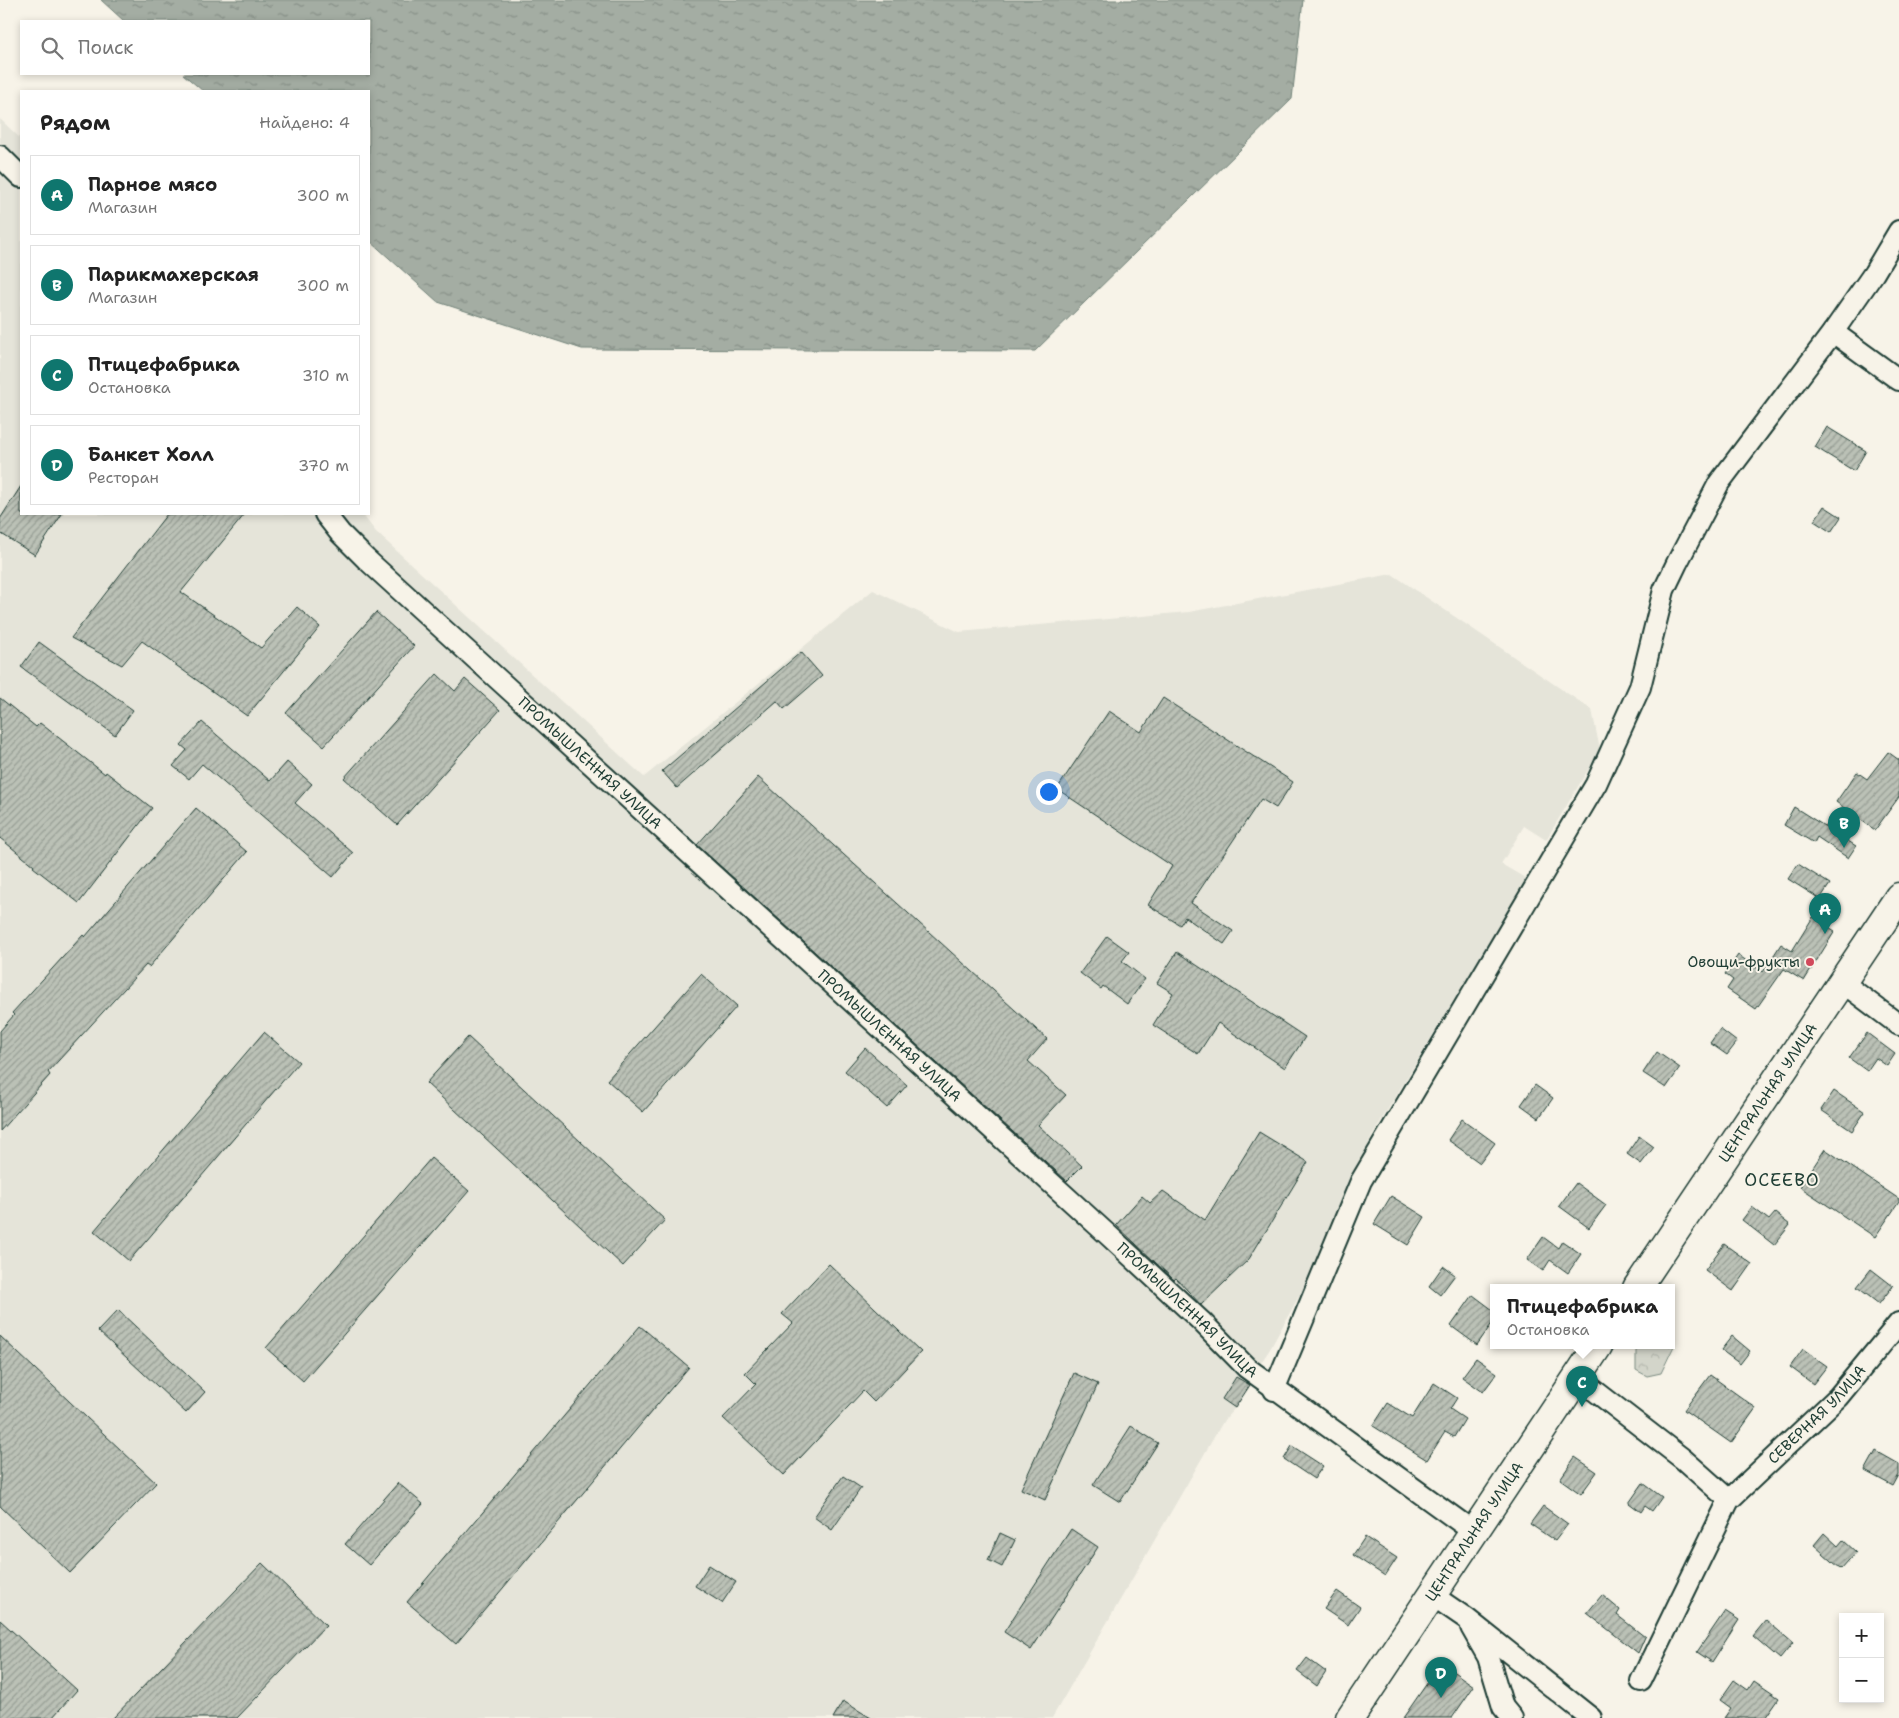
<!DOCTYPE html>
<html lang="ru">
<meta charset="utf-8">
<style>
:root{--surface:#fff;--page:#f2f2f2;--text:#222;--muted:#767676;--line:#e0e0e0;--accent:#0f766e}
body{margin:0;font-family:"Shantell Sans",sans-serif;background:var(--page);color:var(--text)}
.controls{position:absolute;right:15px;bottom:15px;display:grid;overflow:hidden;border-radius:0px;box-shadow:0 2px 8px #0003}
.controls button{width:45px;height:45px;display:grid;place-items:center;padding:0;border:0;border-bottom:1px solid var(--line);background:var(--surface);color:var(--text);font:25px sans-serif}
.you{position:absolute;left:1048px;top:791px;width:18px;height:18px;margin:-12px;border:4px solid #fff;border-radius:50%;background:#1a73e8;box-shadow:0 0 0 8px #1a73e833}
.badge{display:grid;place-items:center;width:32px;height:32px;border-radius:50%;background:var(--accent);color:#fff;font-size:16px;font-weight:700}
.pin{position:absolute;translate:-50% -41px;filter:drop-shadow(0 1px 2px #0008)}
.pin::after{content:'';position:absolute;top:26px;width:18px;height:15px;background:inherit;clip-path:polygon(0 0,100% 0,50% 100%)}
.popup{position:absolute;left:1490px;top:1284px;width:185px;height:65px;box-sizing:border-box;display:grid;place-content:center;border-radius:0px;background:var(--surface);filter:drop-shadow(0 1px 4px #0005);font-size:16px;white-space:nowrap;color:var(--muted)}
.popup b{font-size:19px;color:var(--text)}
.popup::after{content:'';position:absolute;left:50%;top:100%;margin-left:-10px;border:10px solid transparent;border-top-color:var(--surface)}
.list{margin:0;padding:0;list-style:none}
h2{display:flex;justify-content:space-between;align-items:center;height:65px;margin:0;padding:0 20px;font-size:21px}
h2 small{font-size:16px;font-weight:400;color:var(--muted)}
.list li{display:grid;grid-template-columns:32px 1fr auto;gap:15px;align-items:center;box-sizing:border-box;height:80px;margin:0 10px 10px;padding:0 10px;border:1px solid var(--line);border-radius:0px}
.list b{display:block;font-size:19px;white-space:nowrap}
.list p{margin:0;font-size:16px;white-space:nowrap;color:var(--muted)}
.list em{font-size:16px;font-style:normal;color:var(--muted)}
.icon{flex:none;width:28px;height:28px;fill:none;stroke:currentColor;stroke-width:2;stroke-linecap:round;stroke-linejoin:round}
.map{position:relative;flex:none;width:1899px;height:1718px;overflow:hidden}
.search{position:absolute;background:var(--surface);box-shadow:0 2px 8px #0003;left:20px;top:20px;width:350px;height:55px;display:flex;align-items:center;gap:12px;box-sizing:border-box;padding:0 18px;border-radius:0px;color:var(--muted);font-size:19px}
.panel{position:absolute;background:var(--surface);box-shadow:0 2px 8px #0003;left:20px;top:90px;width:350px;height:425px;border-radius:0px}
.map>svg:first-child{display:block}
</style>
<div class="map">
<svg width="1899" height="1718" viewBox="0 0 1899 1718">
<defs>
<pattern id="forest-crowns" width="20" height="18" patternUnits="userSpaceOnUse" patternTransform="scale(1.25)"><rect width="20" height="18" fill="#d3d5ca"/><path d="M2 6a3 3 0 1 1 6 0M12 15a3 3 0 1 1 6 0" fill="none" stroke="#b5b8ae"/></pattern>
<pattern id="water-ripples" width="26" height="14" patternUnits="userSpaceOnUse" patternTransform="scale(1.25)"><rect width="26" height="14" fill="#a4ada3"/><path d="M2 4q2-2 4 0t4 0M15 11q2-2 4 0t4 0" fill="none" stroke="#858e86"/></pattern>
<pattern id="building-hatch" width="6" height="6" patternUnits="userSpaceOnUse" patternTransform="scale(1.25)"><rect width="6" height="6" fill="#bbc1b6"/><path d="M-1 1l2-2M0 6l6-6M5 7l2-2" fill="none" stroke="#979e95"/></pattern>
</defs>
<rect width="100%" height="100%" fill="#f7f3e8"/>
<filter id="ink" filterUnits="userSpaceOnUse"><feTurbulence type="fractalNoise" baseFrequency=".02" numOctaves="2"/><feDisplacementMap in="SourceGraphic" scale="10" xChannelSelector="R" yChannelSelector="G"/><feConvolveMatrix kernelMatrix="1 2 1 2 8 2 1 2 1" color-interpolation-filters="sRGB"/></filter>
<g filter="url(#ink)">
<path fill="#e5e4d9" d="M 0,119 L 21,139 L 21,514 L 362,514 L 376,532 L 644,777 L 873,590 L 959,632 L 1189,612 L 1392,574 L 1592,710 L 1600,750 L 1546,840 L 1524,826 L 1501,864 L 1527,879 L 1373,1134 L 1303,1289 L 1270,1349 L 1258,1367 L 1250,1385 L 1235,1408 L 1224,1420 L 1052,1718 L 0,1718 Z"/>
<path fill="url(#forest-crowns)" stroke="#79897f" d="M 1671,1337 L 1674,1346 L 1661,1373 L 1647,1376 L 1636,1370 L 1636,1351 L 1640,1346 L 1671,1346 Z"/>
<path fill="url(#water-ripples)" stroke="#6f8077" d="M 101,0 L 1303,0 L 1292,99 L 1035,351 L 582,349 L 438,302 L 369,240 L 369,91 L 203,91 L 183,74 L 369,74 L 369,21 L 124,21 Z"/>
<path fill="url(#building-hatch)" stroke="#1f3d34" d="M 1827,427 L 1866,451 L 1854,471 L 1815,447 Z
M 21,486 L 21,514 L 62,514 L 35,555 L 0,533 L 0,519 Z
M 1824,506 L 1841,517 L 1831,532 L 1814,521 Z
M 167,514 L 245,514 L 181,592 L 261,648 L 297,607 L 320,627 L 247,716 L 142,641 L 122,665 L 71,638 Z
M 376,612 L 414,646 L 324,746 L 286,713 Z
M 39,642 L 133,710 L 115,735 L 21,667 Z
M 801,652 L 822,676 L 784,709 L 777,701 L 677,788 L 662,771 Z
M 437,674 L 455,691 L 465,679 L 500,710 L 397,825 L 344,778 Z
M 0,698 L 36,727 L 40,723 L 105,774 L 106,772 L 152,808 L 79,903 L 33,867 L 34,866 L 0,838 Z
M 1163,698 L 1293,782 L 1276,808 L 1261,799 L 1191,903 L 1233,931 L 1224,944 L 1185,917 L 1180,925 L 1148,905 L 1172,866 L 1057,789 L 1109,711 L 1141,732 Z
M 202,722 L 270,781 L 287,762 L 312,784 L 295,803 L 353,853 L 333,877 L 202,764 L 189,779 L 173,766 L 187,750 L 181,745 Z
M 1888,752 L 1899,760 L 1899,797 L 1875,830 L 1836,802 L 1857,772 L 1867,779 Z
M 758,777 L 1047,1039 L 1028,1061 L 1066,1095 L 1038,1125 L 1082,1166 L 1067,1181 L 697,845 Z
M 1794,807 L 1856,846 L 1848,858 L 1817,837 L 1814,843 L 1784,825 Z
M 196,808 L 247,852 L 149,967 L 146,965 L 48,1072 L 50,1075 L 0,1131 L 0,1031 L 14,1015 L 12,1013 L 83,935 L 85,937 Z
M 1798,864 L 1830,884 L 1820,899 L 1788,879 Z
M 1813,917 L 1835,931 L 1804,981 L 1784,969 L 1756,1009 L 1727,989 L 1733,980 L 1725,974 L 1738,955 L 1763,972 L 1781,944 L 1792,951 Z
M 1107,936 L 1129,952 L 1122,961 L 1145,979 L 1127,1004 L 1103,986 L 1101,989 L 1080,973 Z
M 1177,952 L 1305,1037 L 1285,1068 L 1218,1023 L 1198,1054 L 1153,1025 L 1173,993 L 1157,983 Z
M 701,974 L 737,1006 L 643,1112 L 607,1080 Z
M 1720,1029 L 1737,1042 L 1727,1055 L 1710,1043 Z
M 264,1032 L 299,1062 L 129,1261 L 94,1231 Z
M 1867,1033 L 1895,1054 L 1887,1066 L 1876,1058 L 1867,1071 L 1849,1058 Z
M 468,1037 L 665,1220 L 623,1266 L 426,1083 Z
M 865,1048 L 907,1085 L 887,1108 L 845,1071 Z
M 1657,1052 L 1680,1068 L 1666,1088 L 1643,1073 Z
M 1535,1085 L 1553,1098 L 1539,1118 L 1521,1105 Z
M 1834,1091 L 1865,1112 L 1852,1131 L 1821,1110 Z
M 1462,1119 L 1495,1143 L 1480,1163 L 1448,1140 Z
M 1259,1132 L 1308,1162 L 1249,1259 L 1201,1305 L 1176,1278 L 1174,1280 L 1116,1225 L 1142,1196 L 1150,1203 L 1163,1191 L 1205,1220 Z
M 1639,1136 L 1654,1147 L 1641,1164 L 1627,1154 Z
M 1825,1149 L 1899,1199 L 1899,1202 L 1875,1237 L 1800,1187 Z
M 431,1158 L 469,1191 L 303,1381 L 266,1348 Z
M 1576,1183 L 1606,1205 L 1589,1228 L 1559,1206 Z
M 1391,1196 L 1425,1217 L 1408,1245 L 1374,1224 Z
M 1752,1207 L 1769,1220 L 1775,1213 L 1790,1225 L 1774,1245 L 1742,1220 Z
M 1543,1237 L 1558,1248 L 1562,1241 L 1581,1254 L 1568,1273 L 1550,1260 L 1543,1271 L 1527,1260 Z
M 1724,1244 L 1752,1264 L 1733,1291 L 1705,1270 Z
M 829,1264 L 921,1352 L 874,1402 L 863,1391 L 784,1475 L 723,1418 L 756,1384 L 745,1373 L 793,1323 L 782,1314 Z
M 1443,1266 L 1455,1275 L 1440,1295 L 1429,1286 Z
M 1871,1269 L 1893,1286 L 1879,1304 L 1857,1287 Z
M 1473,1295 L 1493,1310 L 1493,1322 L 1477,1345 L 1451,1326 Z
M 118,1310 L 205,1392 L 186,1413 L 98,1331 Z
M 640,1326 L 689,1367 L 456,1644 L 407,1602 Z
M 0,1336 L 156,1483 L 70,1573 L 0,1506 Z
M 1732,1336 L 1750,1351 L 1740,1364 L 1721,1350 Z
M 1803,1349 L 1827,1366 L 1813,1384 L 1790,1367 Z
M 1476,1358 L 1497,1373 L 1483,1392 L 1462,1377 Z
M 1074,1373 L 1098,1384 L 1045,1500 L 1021,1489 Z
M 1710,1375 L 1756,1408 L 1731,1443 L 1684,1410 Z
M 1236,1377 L 1250,1385 L 1235,1408 L 1222,1399 Z
M 1434,1383 L 1457,1398 L 1450,1409 L 1465,1419 L 1454,1437 L 1445,1432 L 1427,1460 L 1373,1426 L 1388,1403 L 1412,1418 Z
M 1131,1426 L 1158,1443 L 1120,1502 L 1093,1485 Z
M 1292,1446 L 1323,1466 L 1314,1479 L 1284,1459 Z
M 1876,1451 L 1899,1464 L 1899,1475 L 1893,1486 L 1865,1471 Z
M 1575,1457 L 1597,1472 L 1581,1494 L 1560,1479 Z
M 843,1476 L 861,1488 L 832,1530 L 814,1517 Z
M 398,1483 L 423,1504 L 369,1565 L 345,1544 Z
M 1643,1483 L 1662,1497 L 1652,1511 L 1645,1506 L 1641,1512 L 1629,1503 Z
M 1543,1506 L 1568,1524 L 1555,1541 L 1530,1524 Z
M 1071,1529 L 1098,1547 L 1031,1650 L 1004,1632 Z
M 1000,1533 L 1015,1540 L 1002,1567 L 988,1560 Z
M 1824,1533 L 1838,1546 L 1843,1540 L 1856,1552 L 1841,1569 L 1814,1545 Z
M 1365,1537 L 1397,1558 L 1385,1576 L 1353,1555 Z
M 262,1563 L 326,1625 L 237,1718 L 113,1718 Z
M 709,1565 L 736,1582 L 722,1603 L 695,1586 Z
M 1337,1591 L 1360,1607 L 1348,1625 L 1324,1609 Z
M 1602,1595 L 1620,1610 L 1617,1615 L 1645,1637 L 1638,1653 L 1587,1613 Z
M 1725,1611 L 1739,1620 L 1712,1662 L 1697,1652 Z
M 0,1620 L 77,1690 L 52,1718 L 0,1718 Z
M 1766,1620 L 1793,1643 L 1780,1659 L 1753,1636 Z
M 1307,1658 L 1326,1672 L 1317,1686 L 1297,1671 Z
M 1441,1663 L 1474,1686 L 1452,1718 L 1403,1718 Z
M 1734,1680 L 1748,1690 L 1754,1681 L 1779,1698 L 1765,1718 L 1724,1718 L 1731,1708 L 1720,1700 Z
M 843,1701 L 871,1718 L 833,1718 Z"/>
<g fill="none" stroke-linecap="round" stroke-linejoin="round">
<g stroke="#1f3d34" stroke-width="24">
<g id="minor">
<path d="M 0,156 L 21,177"/>
<path d="M 1833,332 L 1899,380"/>
<path id="s1" d="M 325,514 L 340,533 L 366,559 L 1106,1233 L 1201,1321 L 1247,1368 L 1474,1532"/>
<path d="M 1842,982 L 1899,1025"/>
<path d="M 1577,1377 L 1683,1459 L 1729,1500"/>
<path d="M 1274,1390 L 1361,1181 L 1596,784 L 1640,687 L 1664,590 L 1677,563 L 1719,483 L 1833,332 L 1874,273 L 1899,231"/>
<path d="M 1432,1595 L 1467,1619 L 1591,1718"/>
<path d="M 1471,1627 L 1488,1657 L 1503,1707 L 1512,1718"/>
<path id="s2" d="M 1641,1681 L 1729,1500 L 1838,1397 L 1899,1323"/>
</g>
</g>
<g stroke="#1f3d34" stroke-width="31">
<g id="secondary">
<path id="s3" d="M 1637,1288 L 1899,897"/>
<path id="s4" d="M 1350,1718 L 1598,1346"/>
</g>
</g>
<use href="#minor" stroke="#f7f3e8" stroke-width="20"/>
<use href="#secondary" stroke="#f7f3e8" stroke-width="28"/>
</g>
</g>
<circle fill="#d1495b" stroke="#f7f3e8" stroke-width="2" cx="1810" cy="962" r="5"/>
<g text-anchor="middle" stroke-width="4" stroke-linejoin="round" paint-order="stroke">
<g font-size="15" fill="#1f3d34" stroke="#f7f3e8">
<text dy="5" stroke="none"><textPath href="#s1" startOffset="364">ПРОМЫШЛЕННАЯ УЛИЦА</textPath></text>
<text dy="5" stroke="none"><textPath href="#s1" startOffset="769">ПРОМЫШЛЕННАЯ УЛИЦА</textPath></text>
<text dy="5" stroke="none"><textPath href="#s3" startOffset="235">ЦЕНТРАЛЬНАЯ УЛИЦА</textPath></text>
<text dy="5" stroke="none"><textPath href="#s1" startOffset="1174">ПРОМЫШЛЕННАЯ УЛИЦА</textPath></text>
<text dy="5" stroke="none"><textPath href="#s2" startOffset="324">СЕВЕРНАЯ УЛИЦА</textPath></text>
<text dy="5" stroke="none"><textPath href="#s4" startOffset="224">ЦЕНТРАЛЬНАЯ УЛИЦА</textPath></text>
</g>
<g font-size="15" fill="#1f3d34" stroke="#f7f3e8" text-anchor="end">
<text x="1800" y="967">Овощи-фрукты</text>
</g>
<g font-size="18" letter-spacing="1" fill="#1f3d34" stroke="#f7f3e8">
<text x="1782" y="1186">ОСЕЕВО</text>
</g>
</g>
</svg>
<div class="controls">
<button>+</button>
<button>−</button>
</div>
<div class="you"></div>
<div class="pin badge" style="left:1825px;top:934px">A</div>
<div class="pin badge" style="left:1844px;top:848px">B</div>
<div class="pin badge" style="left:1582px;top:1407px">C</div>
<div class="popup"><b>Птицефабрика</b>Остановка</div>
<div class="pin badge" style="left:1441px;top:1698px">D</div>
<div class="search"><svg class="icon" aria-label="search" viewBox="0 0 24 24"><circle cx="10" cy="10" r="6"/><path d="M15 15l6 6"/></svg>Поиск</div>
<section class="panel">
<h2>Рядом<small>Найдено: 4</small></h2>
<ul class="list">
<li><span class="badge">A</span><div><b>Парное мясо</b><p>Магазин</p></div><em>300 m</em></li>
<li><span class="badge">B</span><div><b>Парикмахерская</b><p>Магазин</p></div><em>300 m</em></li>
<li><span class="badge">C</span><div><b>Птицефабрика</b><p>Остановка</p></div><em>310 m</em></li>
<li><span class="badge">D</span><div><b>Банкет Холл</b><p>Ресторан</p></div><em>370 m</em></li>
</ul>
</section>
</div>
